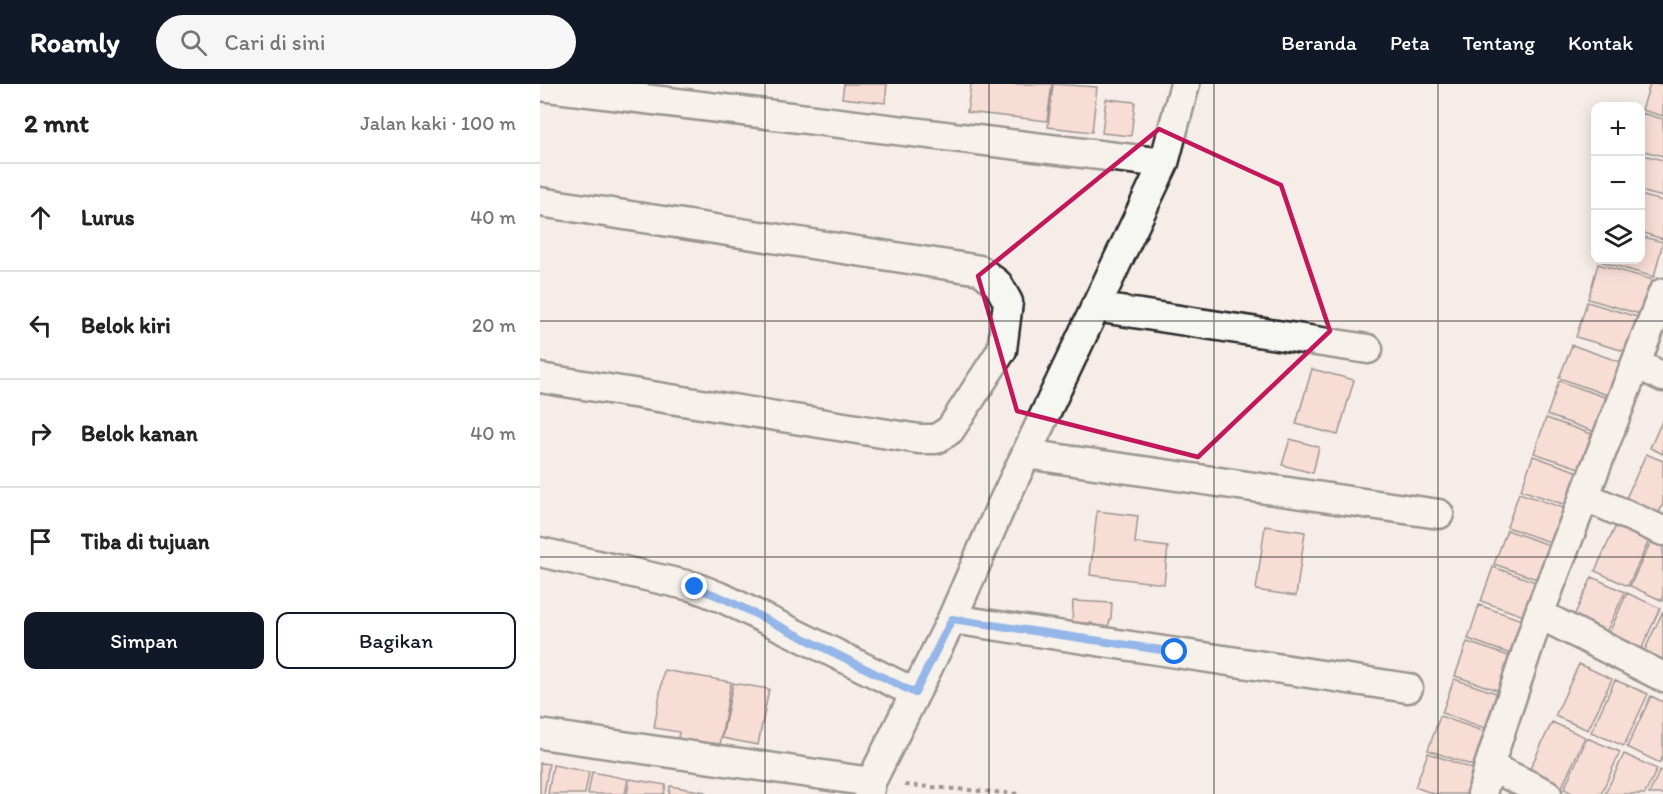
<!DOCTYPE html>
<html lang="id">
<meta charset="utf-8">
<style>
:root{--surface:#fff;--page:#f6f6f6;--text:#222;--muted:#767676;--line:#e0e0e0;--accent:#111827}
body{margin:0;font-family:Itim,sans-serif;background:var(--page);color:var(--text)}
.controls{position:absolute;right:18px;top:18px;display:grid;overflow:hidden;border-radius:12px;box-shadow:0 3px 15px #0003}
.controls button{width:54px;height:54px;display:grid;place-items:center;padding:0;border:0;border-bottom:2px solid var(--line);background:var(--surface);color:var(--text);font:30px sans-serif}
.stop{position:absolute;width:18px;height:18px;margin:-14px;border:4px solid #1a73e8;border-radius:50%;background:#fff}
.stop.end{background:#1a73e8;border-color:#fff;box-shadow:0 2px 6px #0008}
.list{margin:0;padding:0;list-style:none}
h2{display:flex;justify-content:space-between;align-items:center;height:78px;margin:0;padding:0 24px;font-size:26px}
h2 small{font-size:20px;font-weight:400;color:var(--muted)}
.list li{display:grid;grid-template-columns:39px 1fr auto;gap:18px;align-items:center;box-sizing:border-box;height:108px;padding:0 24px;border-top:2px solid var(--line)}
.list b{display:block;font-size:22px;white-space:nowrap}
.list em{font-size:20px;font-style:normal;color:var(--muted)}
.actions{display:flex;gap:12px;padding:18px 24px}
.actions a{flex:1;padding:14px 0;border:2px solid var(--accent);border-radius:12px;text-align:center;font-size:21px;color:var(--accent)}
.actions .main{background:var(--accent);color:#fff}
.icon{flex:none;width:33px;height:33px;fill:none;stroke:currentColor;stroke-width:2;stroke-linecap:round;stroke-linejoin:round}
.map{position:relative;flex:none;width:1123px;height:710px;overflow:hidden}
header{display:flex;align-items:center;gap:36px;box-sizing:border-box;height:84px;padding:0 30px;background:var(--accent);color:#fff}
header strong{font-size:28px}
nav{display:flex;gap:33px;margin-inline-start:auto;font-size:21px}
.search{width:420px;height:54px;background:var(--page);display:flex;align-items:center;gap:15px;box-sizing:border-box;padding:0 21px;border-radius:33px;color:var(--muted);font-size:22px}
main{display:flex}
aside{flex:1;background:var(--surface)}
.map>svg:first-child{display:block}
</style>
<header>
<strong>Roamly</strong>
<div class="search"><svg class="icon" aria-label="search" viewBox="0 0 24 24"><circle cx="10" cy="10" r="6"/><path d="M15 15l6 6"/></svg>Cari di sini</div>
<nav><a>Beranda</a><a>Peta</a><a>Tentang</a><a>Kontak</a></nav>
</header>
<main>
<aside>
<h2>2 mnt<small>Jalan kaki · 100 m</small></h2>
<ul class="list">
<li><svg class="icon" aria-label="ahead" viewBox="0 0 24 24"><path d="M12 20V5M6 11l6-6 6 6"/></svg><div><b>Lurus</b></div><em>40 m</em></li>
<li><svg class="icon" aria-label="left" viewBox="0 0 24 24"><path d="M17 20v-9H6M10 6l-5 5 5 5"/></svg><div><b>Belok kiri</b></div><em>20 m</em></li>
<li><svg class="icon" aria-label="right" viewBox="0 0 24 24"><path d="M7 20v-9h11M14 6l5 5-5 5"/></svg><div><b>Belok kanan</b></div><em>40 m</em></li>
<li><svg class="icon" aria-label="arrive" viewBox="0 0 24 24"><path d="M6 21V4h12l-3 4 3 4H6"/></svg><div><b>Tiba di tujuan</b></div></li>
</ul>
<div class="actions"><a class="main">Simpan</a><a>Bagikan</a></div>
</aside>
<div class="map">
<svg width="1123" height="710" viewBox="0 0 1123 710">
<rect width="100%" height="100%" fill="#f7ede8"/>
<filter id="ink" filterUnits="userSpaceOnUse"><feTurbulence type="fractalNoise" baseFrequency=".0167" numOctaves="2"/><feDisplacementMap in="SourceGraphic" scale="12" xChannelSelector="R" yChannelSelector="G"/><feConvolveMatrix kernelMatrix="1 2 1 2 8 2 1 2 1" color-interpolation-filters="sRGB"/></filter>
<g filter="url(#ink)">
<path fill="#f9c9bf" stroke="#2b2b2b" stroke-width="1.5" d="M 304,0 L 347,0 L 345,19 L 302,14 Z
M 431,0 L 512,0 L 507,37 L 427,28 Z
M 513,0 L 557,3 L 552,48 L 508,43 Z
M 1110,0 L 1123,0 L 1123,32 L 1102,26 Z
M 566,15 L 595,18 L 591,52 L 562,49 Z
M 1102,29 L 1123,35 L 1123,72 L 1100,66 Z
M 1100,70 L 1123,76 L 1123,113 L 1100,107 Z
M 1100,111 L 1123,117 L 1123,155 L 1100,148 Z
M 1100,152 L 1123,158 L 1114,193 L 1059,177 L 1059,176 L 1100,176 Z
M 1058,180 L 1113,196 L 1103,231 L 1048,215 Z
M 1047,218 L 1101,234 L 1091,269 L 1036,253 Z
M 1032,261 L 1086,280 L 1073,313 L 1019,294 Z
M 772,285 L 814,296 L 798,351 L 756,340 Z
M 1019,297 L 1073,316 L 1061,350 L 1007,331 Z
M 1006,334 L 1060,353 L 1048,387 L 994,369 Z
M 1123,335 L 1123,370 L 1110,364 Z
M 750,355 L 779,363 L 773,389 L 742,381 Z
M 1106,370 L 1123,377 L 1123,420 L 1115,437 L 1083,421 Z
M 993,372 L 1047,391 L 1035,424 L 981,406 Z
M 979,409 L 1033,427 L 1021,462 L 967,443 Z
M 557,427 L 598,432 L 595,459 L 628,463 L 624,500 L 550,491 Z
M 1079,435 L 1112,450 L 1088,502 L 1055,487 Z
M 725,442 L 765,448 L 756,512 L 716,506 Z
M 967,446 L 1020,465 L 1008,499 L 954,480 Z
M 1114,451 L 1123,455 L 1123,517 L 1090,502 Z
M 953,483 L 1007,502 L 995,536 L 941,517 Z
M 1052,493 L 1085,508 L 1061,559 L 1028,545 Z
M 1087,509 L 1120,524 L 1097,575 L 1064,560 Z
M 533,517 L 572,519 L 571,534 L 566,547 L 552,548 L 552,539 L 532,540 Z
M 939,521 L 993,540 L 982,574 L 928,555 Z
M 1123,527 L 1123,587 L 1100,576 Z
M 927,558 L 981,576 L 969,610 L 915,592 Z
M 1039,580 L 1072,595 L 1048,646 L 1015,632 Z
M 124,586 L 191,598 L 178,672 L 136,664 L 139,648 L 114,644 Z
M 914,595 L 968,613 L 956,648 L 902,629 Z
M 1075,596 L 1108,610 L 1084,662 L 1051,648 Z
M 193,599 L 229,605 L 218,661 L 182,654 Z
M 1111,612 L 1123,618 L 1123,671 L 1120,679 L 1087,663 Z
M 900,632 L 954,651 L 942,685 L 888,666 Z
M 1012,638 L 1045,653 L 1021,705 L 988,689 Z
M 1047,654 L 1080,668 L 1061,710 L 1034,710 L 1024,705 Z
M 888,669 L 941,688 L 934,710 L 894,710 L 875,703 Z
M 1084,670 L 1117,685 L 1105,710 L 1065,710 Z
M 0,679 L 9,680 L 4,710 L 0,710 Z
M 13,681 L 49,688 L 45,710 L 8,710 Z
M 1120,686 L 1123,688 L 1123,710 L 1109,710 Z
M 52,688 L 88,695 L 85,710 L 48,710 Z
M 90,695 L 126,701 L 124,710 L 87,710 Z
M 130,702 L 165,708 L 165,710 L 129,710 Z"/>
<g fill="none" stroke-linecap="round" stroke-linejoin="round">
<g stroke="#2b2b2b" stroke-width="33">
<path id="street" d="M 0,2 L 624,79
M 0,118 L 440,186 L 458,200 L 468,218 L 462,266 L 410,346 L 396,355 L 379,355 L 0,294
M 555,223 L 828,265
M 1097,280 L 1123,293
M 486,370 L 899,430
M 1044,412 L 1123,447
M 0,468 L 155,503 L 185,515 L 375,609
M 999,530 L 1123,593
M 412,535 L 868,604
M 0,650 L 331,698
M 949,682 L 1007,710
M 329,710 L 331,698 L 412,535 L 459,427 L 624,79 L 645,0
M 942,710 L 949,682 L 999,530 L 1123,209"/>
</g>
<path stroke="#2b2b2b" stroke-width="4" stroke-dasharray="4.5 4.5" stroke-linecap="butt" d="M 365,701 L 479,710"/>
<use href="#street" stroke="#f6f6f2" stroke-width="28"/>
</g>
</g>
<g fill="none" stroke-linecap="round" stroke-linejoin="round" filter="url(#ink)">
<path stroke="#1a73e8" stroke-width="8" d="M 155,503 L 185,515 L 375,609 L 412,535 L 635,568"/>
</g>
<path d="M0 0H1123V710H0ZM 619,45 L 741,101 L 790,247 L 658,373 L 477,327 L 438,192 Z" fill="#f7ede8" fill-opacity=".55" fill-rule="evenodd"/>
<path fill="none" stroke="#c2185b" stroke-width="4.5" stroke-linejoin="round" d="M 619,45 L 741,101 L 790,247 L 658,373 L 477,327 L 438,192 Z"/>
<path fill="none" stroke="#2b2b2b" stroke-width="1.5" stroke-opacity="0.55" d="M 225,0 L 225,710M 449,0 L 449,710M 674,0 L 674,710M 898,0 L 898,710M 0,237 L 1123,237M 0,473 L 1123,473"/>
</svg>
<div class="controls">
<button>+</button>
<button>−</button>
<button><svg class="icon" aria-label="layers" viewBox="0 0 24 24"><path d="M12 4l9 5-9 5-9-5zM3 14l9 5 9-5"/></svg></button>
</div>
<div class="stop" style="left:635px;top:568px"></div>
<div class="stop end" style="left:155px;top:503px"></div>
</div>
</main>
